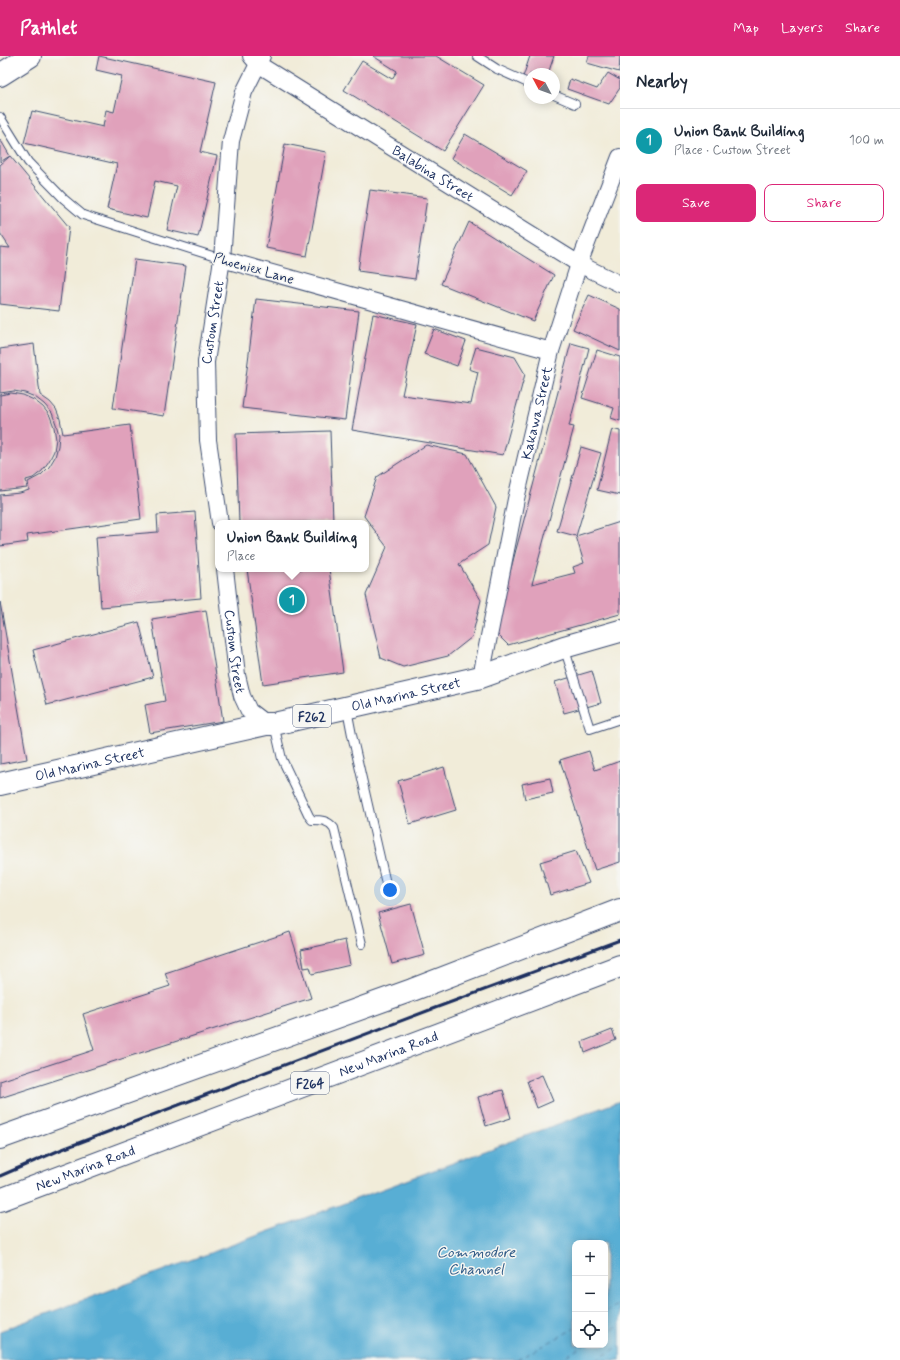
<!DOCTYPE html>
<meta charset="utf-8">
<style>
:root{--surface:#fff;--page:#f6f6f7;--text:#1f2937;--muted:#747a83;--line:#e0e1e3;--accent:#db2777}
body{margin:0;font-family:Mynerve,sans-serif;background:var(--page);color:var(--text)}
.controls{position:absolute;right:12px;bottom:12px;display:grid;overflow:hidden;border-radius:8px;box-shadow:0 2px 10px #0003}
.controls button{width:36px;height:36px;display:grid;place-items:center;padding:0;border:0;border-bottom:1px solid var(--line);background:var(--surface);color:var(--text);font:20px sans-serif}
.compass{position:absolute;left:524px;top:12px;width:36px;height:36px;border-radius:50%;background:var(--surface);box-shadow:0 2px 10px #0003;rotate:311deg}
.you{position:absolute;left:390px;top:834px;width:14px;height:14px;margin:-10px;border:3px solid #fff;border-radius:50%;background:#1a73e8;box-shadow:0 0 0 6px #1a73e833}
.badge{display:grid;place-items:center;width:26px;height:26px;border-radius:50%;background:var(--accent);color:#fff;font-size:13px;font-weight:700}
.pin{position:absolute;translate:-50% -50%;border:2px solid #fff;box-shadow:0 1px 4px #0006}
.popup{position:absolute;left:215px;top:464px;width:154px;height:52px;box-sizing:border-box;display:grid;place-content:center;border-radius:8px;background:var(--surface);filter:drop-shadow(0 1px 3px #0005);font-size:13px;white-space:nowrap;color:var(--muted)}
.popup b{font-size:15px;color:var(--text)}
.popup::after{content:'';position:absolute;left:50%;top:100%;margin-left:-8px;border:8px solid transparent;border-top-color:var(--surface)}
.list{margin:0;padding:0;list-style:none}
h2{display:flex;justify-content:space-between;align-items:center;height:52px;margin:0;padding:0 16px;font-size:17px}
h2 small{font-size:13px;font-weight:400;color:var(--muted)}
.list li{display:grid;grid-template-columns:26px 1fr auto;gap:12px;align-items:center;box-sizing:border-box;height:64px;padding:0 16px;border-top:1px solid var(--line)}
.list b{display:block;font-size:15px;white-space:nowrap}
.list p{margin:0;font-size:13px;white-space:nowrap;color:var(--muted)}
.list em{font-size:13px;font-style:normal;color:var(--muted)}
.actions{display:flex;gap:8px;padding:12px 16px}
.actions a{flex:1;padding:9px 0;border:1px solid var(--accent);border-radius:8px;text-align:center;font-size:14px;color:var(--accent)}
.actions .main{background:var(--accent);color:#fff}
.icon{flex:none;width:22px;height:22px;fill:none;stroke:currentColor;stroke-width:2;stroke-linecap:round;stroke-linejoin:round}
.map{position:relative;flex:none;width:620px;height:1304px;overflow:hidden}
header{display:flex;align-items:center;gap:24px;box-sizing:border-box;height:56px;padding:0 20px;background:var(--accent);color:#fff}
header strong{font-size:19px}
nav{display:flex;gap:22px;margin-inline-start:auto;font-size:14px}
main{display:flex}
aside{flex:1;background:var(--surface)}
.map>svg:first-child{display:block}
</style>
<header>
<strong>Pathlet</strong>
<nav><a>Map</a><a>Layers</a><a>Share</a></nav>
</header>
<main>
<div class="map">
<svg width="620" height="1304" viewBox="0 0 620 1304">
<rect width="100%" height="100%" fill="#f6f6f2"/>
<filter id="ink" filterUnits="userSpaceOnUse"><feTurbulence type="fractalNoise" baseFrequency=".025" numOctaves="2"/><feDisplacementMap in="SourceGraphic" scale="8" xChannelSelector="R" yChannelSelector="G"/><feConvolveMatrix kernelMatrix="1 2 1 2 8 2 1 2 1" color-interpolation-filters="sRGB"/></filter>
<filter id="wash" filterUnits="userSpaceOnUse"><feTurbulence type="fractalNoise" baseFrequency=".012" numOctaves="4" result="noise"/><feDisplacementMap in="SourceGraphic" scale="16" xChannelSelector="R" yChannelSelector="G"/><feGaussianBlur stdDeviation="0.9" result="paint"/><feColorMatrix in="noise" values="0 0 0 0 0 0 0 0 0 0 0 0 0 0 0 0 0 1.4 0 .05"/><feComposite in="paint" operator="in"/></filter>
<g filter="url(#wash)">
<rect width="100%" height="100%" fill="#f1ecd9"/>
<path fill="#58aed4" stroke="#3a6e99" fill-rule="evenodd" d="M 620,1045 L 620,1304 L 0,1304 L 0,1275 ZM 575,1187 L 605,1187 L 605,1289 L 575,1289 Z"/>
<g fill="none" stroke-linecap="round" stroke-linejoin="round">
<path stroke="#305b87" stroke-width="1" stroke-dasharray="5 4" stroke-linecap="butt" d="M 605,1256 L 620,1248
M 605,1278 L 620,1269
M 517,1304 L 575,1272
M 559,1304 L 585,1289
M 596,1304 L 620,1290"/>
</g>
<g id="blocks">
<path fill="#e0a1bb" d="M 99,0 L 216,26 L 200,96 L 217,100 L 198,181 L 167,174 L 177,130 L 155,125 L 147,162 L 107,153 L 117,108 L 24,87 L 32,55 L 103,71 L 106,54 L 114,56 L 122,20 L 96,14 Z
M 373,0 L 436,0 L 484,29 L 443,95 L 344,34 L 362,5 L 392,23 L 397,15 Z
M 530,0 L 554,0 L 548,18 L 530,18 L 530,24 L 523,21 Z
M 589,0 L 620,0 L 619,16 L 587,7 Z
M 608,17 L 620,24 L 620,32 L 609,48 L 567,33 L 570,23 L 597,33 Z
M 465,78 L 527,115 L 512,139 L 451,102 Z
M 0,83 L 10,100 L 69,171 L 59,255 L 0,248 L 0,191 L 10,192 L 0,177 L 0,109 L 10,100 L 0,106 Z
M 285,88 L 326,96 L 307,200 L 266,192 Z
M 370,134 L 427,142 L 415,223 L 358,215 Z
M 469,166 L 554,219 L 533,265 L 441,228 Z
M 135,203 L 186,210 L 164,360 L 113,352 Z
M 589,239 L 620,253 L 620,295 L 573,273 Z
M 256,243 L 359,255 L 345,364 L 242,352 Z
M 373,258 L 417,268 L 402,339 L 471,348 L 478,316 L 469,313 L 476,291 L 515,301 L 525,318 L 503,399 L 352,374 Z
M 434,273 L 466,285 L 457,310 L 424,298 Z
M 571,287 L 589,292 L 569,370 L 574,371 L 532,528 L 575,517 L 573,511 L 584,507 L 576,480 L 620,466 L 620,558 L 508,589 L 497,578 L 505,535 Z
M 34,288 L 40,339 L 50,346 L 56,353 L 60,363 L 63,378 L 130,369 L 141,463 L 27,479 L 28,486 L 0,490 L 0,439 L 20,437 L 29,434 L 28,426 L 41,419 L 49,411 L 55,401 L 58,390 L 59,379 L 56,368 L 52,357 L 44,348 L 35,341 L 25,337 L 14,335 L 0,337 L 0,293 Z
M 597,294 L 620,301 L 620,365 L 611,362 L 614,352 L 582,342 Z
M 11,337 L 23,339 L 34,344 L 43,351 L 50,360 L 54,371 L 56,383 L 54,395 L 49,405 L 42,415 L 33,422 L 26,424 L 27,432 L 0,435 L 0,339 Z
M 612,373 L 620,375 L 620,439 L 597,434 Z
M 330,375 L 333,466 L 239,467 L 236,378 Z
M 426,389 L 467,398 L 496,451 L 488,489 L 459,508 L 481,544 L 472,581 L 448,600 L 403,611 L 381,602 L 366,539 L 387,491 L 364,460 L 377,421 Z
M 581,391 L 601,397 L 576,480 L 557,475 Z
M 195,456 L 201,542 L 101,551 L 96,481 L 158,476 L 157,459 Z
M 247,513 L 329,513 L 343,616 L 263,628 Z
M 0,546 L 27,703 L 0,708 Z
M 206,554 L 223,665 L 150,677 L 145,649 L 165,645 L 152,563 Z
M 139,566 L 153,621 L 47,649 L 33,594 Z
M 592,615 L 601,647 L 564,657 L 555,626 Z
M 589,695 L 595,714 L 620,705 L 620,806 L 595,814 L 560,704 Z
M 444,711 L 456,754 L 410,768 L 398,725 Z
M 550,722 L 553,737 L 525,743 L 522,728 Z
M 576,795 L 589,827 L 550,839 L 540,806 Z
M 411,848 L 425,899 L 392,908 L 378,857 Z
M 290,876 L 311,942 L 0,1042 L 0,1025 L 94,994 L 83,958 L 170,930 L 165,917 Z
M 345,884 L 350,909 L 312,918 L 310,911 L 304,912 L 301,894 Z
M 612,974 L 616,984 L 585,997 L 582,986 Z
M 542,1019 L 553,1045 L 537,1052 L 527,1025 Z
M 503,1034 L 511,1062 L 486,1070 L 478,1041 Z"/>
</g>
</g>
<g filter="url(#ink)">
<use href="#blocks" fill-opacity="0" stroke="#3b4b70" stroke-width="1"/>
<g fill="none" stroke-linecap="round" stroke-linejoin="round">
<g stroke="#3b4b70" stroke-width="10">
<path id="lane" d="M 477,0 L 497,13 L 530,28
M 554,39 L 575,48
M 0,61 L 28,106 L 64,143 L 83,159 L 222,203
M 564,591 L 590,673 L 620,663
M 347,653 L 352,679 L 387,832
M 274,668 L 282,703 L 309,760 L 312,764 C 321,764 328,764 334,772 L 362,888"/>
</g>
<g stroke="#3b4b70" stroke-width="18">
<g id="street">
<path id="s1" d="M 251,0 L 258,8 L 579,208 L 620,228"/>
<path d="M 222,203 L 551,295"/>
<path id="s2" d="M 220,467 L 208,384 L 206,306 L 222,203 L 231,85 L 244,36 L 262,0"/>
<path id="s3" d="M 225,513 L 237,619 L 242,640 L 249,655 L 266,668"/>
<path id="s4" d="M 481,621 L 516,443 L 551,295 L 579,208 L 620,101"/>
</g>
</g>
<g stroke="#3b4b70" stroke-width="24">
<g id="primary">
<path d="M 0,19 L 30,0"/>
<path id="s5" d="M 0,728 L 266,668 L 274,668 L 481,621 L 564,591 L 620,575"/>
</g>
</g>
<g stroke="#3b4b70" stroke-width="24">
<g id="highway">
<path d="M 0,1082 L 412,934 L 620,854"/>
<path id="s6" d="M 0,1144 L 620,910"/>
</g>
</g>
<use href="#lane" stroke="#fff" stroke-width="8"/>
<use href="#street" stroke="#fff" stroke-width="16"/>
<use href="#primary" stroke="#fff" stroke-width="22"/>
<use href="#highway" stroke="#fff" stroke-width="22"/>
<path stroke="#1b2f5e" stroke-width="3" d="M 0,1120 L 60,1094 L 435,952 L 620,884"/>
</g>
</g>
<g text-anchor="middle" stroke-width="3" stroke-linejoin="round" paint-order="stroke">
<g fill="#f6f6f2" stroke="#5d6b8a" stroke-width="1">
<rect x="293" y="649" width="38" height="22" rx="3"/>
<rect x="291" y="1016" width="38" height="22" rx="3"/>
</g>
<g font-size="13" font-weight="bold" fill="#1b2f5e">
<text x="312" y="665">F262</text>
<text x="310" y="1032">F264</text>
</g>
<g font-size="14" fill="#1b2f5e" stroke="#f6f6f2">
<text dy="5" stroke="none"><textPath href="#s1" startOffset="217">Balabina Street</textPath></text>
<text transform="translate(254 212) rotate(16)" y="5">Phoeniex Lane</text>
<text dy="5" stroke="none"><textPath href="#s2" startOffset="202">Custom Street</textPath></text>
<text dy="5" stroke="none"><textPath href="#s4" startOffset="270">Kakawa Street</textPath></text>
<text dy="5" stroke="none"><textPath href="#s3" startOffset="83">Custom Street</textPath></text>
<text dy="5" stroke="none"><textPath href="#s5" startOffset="416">Old Marina Street</textPath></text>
<text dy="5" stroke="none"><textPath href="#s5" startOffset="92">Old Marina Street</textPath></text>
<text dy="5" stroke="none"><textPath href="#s6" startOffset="415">New Marina Road</textPath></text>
<text dy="5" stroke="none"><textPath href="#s6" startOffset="91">New Marina Road</textPath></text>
</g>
<g font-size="15" font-style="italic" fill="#305b87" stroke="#f6f6f2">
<text x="476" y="1201">Commodore<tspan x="476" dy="17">Channel</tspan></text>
</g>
</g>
</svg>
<div class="controls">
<button>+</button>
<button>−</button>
<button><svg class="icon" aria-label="locate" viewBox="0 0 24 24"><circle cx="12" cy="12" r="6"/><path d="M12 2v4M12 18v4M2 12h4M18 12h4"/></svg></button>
</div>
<svg class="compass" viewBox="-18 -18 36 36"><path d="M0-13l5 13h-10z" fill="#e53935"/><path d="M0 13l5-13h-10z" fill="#747a83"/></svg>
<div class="you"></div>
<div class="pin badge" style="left:292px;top:544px;background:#0f9aa8">1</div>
<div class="popup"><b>Union Bank Building</b>Place</div>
</div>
<aside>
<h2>Nearby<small></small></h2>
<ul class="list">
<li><span class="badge" style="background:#0f9aa8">1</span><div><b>Union Bank Building</b><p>Place · Custom Street</p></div><em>100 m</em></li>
</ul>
<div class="actions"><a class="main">Save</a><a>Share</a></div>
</aside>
</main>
